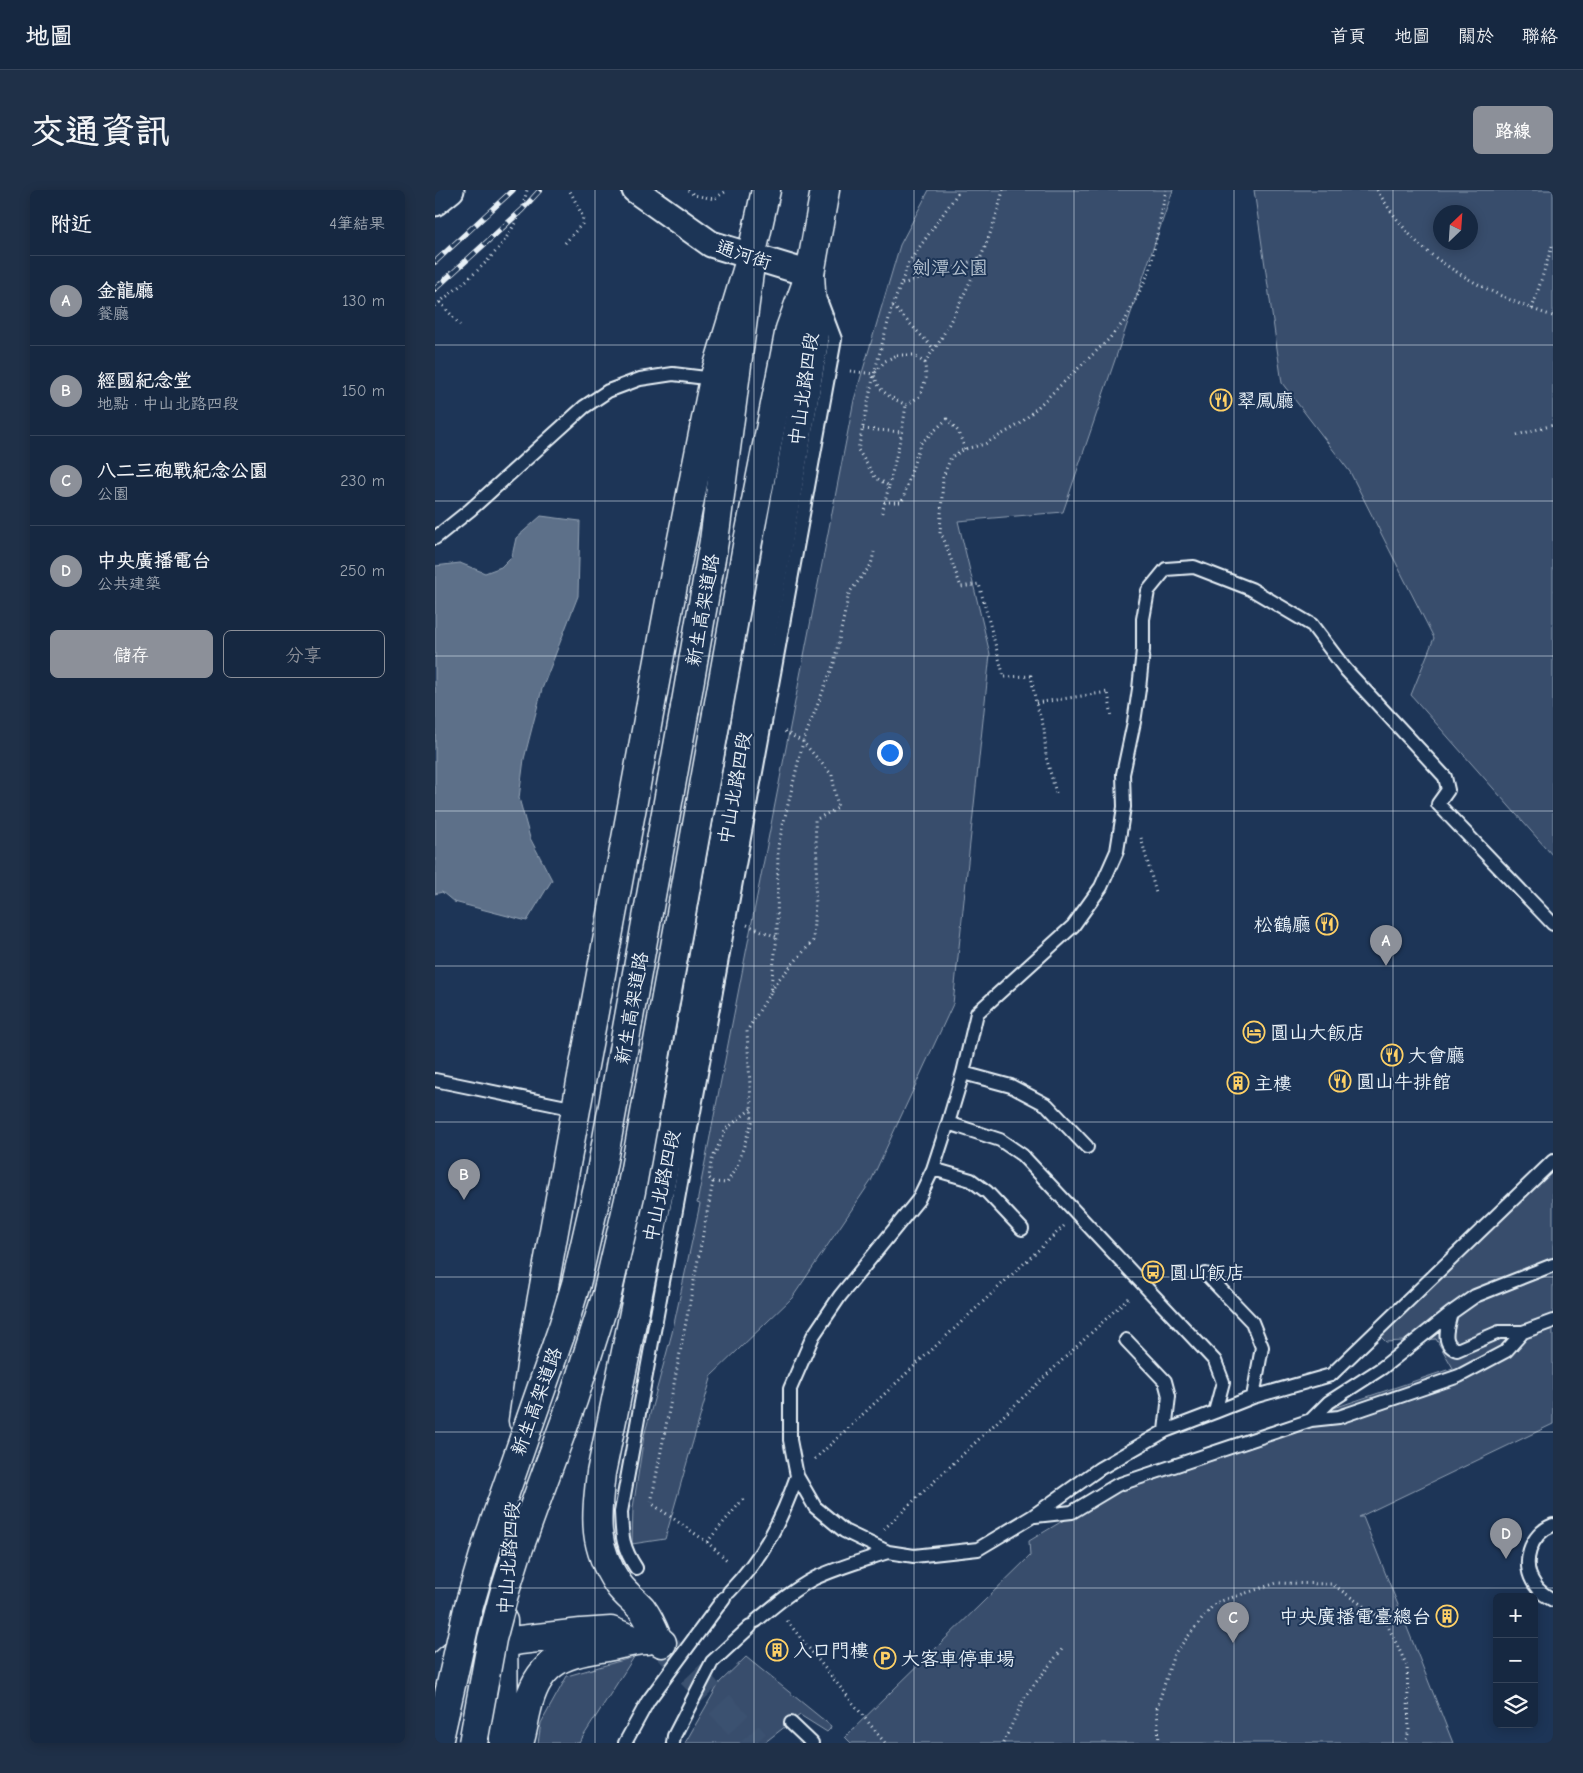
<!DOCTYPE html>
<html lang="zh-TW">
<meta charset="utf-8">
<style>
:root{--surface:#162841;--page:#1f3048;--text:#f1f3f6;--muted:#9ea6b1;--line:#35445a;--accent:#8c9099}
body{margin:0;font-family:"Comic Neue","LXGW WenKai TC",sans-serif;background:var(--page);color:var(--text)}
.controls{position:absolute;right:15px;bottom:15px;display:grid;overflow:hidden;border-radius:8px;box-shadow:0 2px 12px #0003}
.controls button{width:45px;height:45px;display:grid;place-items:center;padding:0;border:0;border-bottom:1px solid var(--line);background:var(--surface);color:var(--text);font:25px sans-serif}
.compass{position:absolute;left:998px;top:15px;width:45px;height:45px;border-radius:50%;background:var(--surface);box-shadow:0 2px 12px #0003;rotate:25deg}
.you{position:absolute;left:454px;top:562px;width:18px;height:18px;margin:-12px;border:4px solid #fff;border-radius:50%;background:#1a73e8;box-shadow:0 0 0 8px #1a73e833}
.badge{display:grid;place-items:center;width:32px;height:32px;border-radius:50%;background:var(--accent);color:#fff;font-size:16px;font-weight:700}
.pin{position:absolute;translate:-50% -41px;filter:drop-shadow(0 1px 2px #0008)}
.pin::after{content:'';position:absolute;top:26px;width:18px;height:15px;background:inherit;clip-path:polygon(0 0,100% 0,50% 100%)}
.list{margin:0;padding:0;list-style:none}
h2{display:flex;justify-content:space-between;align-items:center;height:65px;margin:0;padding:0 20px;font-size:21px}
h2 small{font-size:16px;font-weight:400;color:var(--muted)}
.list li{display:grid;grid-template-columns:32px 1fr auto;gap:15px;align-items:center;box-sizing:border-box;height:90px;padding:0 20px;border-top:1px solid var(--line)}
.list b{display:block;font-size:19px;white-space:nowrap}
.list p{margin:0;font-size:16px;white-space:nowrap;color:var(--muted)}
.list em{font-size:16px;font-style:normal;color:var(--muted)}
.actions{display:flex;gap:10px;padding:15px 20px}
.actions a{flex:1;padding:11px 0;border:1px solid var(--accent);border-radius:8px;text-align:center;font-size:18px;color:var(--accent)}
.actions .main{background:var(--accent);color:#fff}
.icon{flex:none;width:28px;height:28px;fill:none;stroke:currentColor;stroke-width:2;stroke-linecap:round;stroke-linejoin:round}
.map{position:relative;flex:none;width:1118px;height:1553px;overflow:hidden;border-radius:8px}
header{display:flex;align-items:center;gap:30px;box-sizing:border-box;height:70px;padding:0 25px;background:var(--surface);border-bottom:1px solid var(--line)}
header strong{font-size:24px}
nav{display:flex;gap:28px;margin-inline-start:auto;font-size:18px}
.intro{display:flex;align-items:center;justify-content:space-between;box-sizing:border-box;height:120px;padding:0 30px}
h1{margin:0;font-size:35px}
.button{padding:12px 22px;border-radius:8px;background:var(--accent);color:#fff;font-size:18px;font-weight:700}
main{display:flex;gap:30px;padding:0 30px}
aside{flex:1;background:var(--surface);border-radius:8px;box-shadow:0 2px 12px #0003}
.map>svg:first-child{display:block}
</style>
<header>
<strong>地圖</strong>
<nav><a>首頁</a><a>地圖</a><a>關於</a><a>聯絡</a></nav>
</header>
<div class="intro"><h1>交通資訊</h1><a class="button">路線</a></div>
<main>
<aside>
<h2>附近<small>4筆結果</small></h2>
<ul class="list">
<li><span class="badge">A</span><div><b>金龍廳</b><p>餐廳</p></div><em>130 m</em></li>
<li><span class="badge">B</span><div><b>經國紀念堂</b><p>地點 · 中山北路四段</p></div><em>150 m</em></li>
<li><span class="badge">C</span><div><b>八二三砲戰紀念公園</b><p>公園</p></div><em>230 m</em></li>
<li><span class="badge">D</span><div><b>中央廣播電台</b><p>公共建築</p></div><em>250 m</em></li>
</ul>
<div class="actions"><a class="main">儲存</a><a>分享</a></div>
</aside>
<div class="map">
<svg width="1118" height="1553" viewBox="0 0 1118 1553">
<rect width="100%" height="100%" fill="#1d3557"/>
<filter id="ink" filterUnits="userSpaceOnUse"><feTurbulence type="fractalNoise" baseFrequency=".02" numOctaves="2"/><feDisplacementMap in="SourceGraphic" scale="10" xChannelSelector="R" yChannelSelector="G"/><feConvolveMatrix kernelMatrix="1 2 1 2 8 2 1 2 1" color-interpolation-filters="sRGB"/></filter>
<g filter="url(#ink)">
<path fill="#374d6c" stroke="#909fb2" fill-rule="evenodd" d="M 494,0 L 738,0 L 628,322 L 523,331 L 555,464 L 518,814 L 436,991 L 357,1108 L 277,1185 L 230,1349 L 197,1354 L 198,1318 L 209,1246 L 237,1143 L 265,1014 L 262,1013 L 419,210 L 465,55 Z
M 819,0 L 1118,0 L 1118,666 L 976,505 L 999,448 L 915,282 L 847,193 ZM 1036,22 L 1036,52 L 1006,52 L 1006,22 Z
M 1118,975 L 1118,1234 L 924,1327 L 928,1327 L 1018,1553 L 416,1553 L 410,1547 L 595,1366 L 594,1351 L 709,1282 L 1018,1178 L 1001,1149 L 951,1152 L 946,1147 Z
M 199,1467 L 144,1553 L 103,1553 L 106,1533 L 132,1486 Z
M 311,1467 L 396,1536 L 395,1539 L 392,1542 L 365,1525 L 329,1553 L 250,1553 L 285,1492 Z"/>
<path fill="#5d7089" stroke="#95a4b5" d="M 106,326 L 145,331 L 143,406 L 107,499 L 89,569 L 84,608 L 95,648 L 117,690 L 92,731 L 19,712 L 7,702 L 0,704 L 0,376 L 25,373 L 50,383 L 66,377 L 77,366 L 81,348 Z"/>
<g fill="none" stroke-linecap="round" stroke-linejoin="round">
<path stroke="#3b516f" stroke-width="28" stroke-dasharray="28 14" stroke-linecap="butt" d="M 227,1453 L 321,1553"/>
<g stroke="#e8f1f8" stroke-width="16">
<path id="lane" d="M 0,348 L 35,320 L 149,217 L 173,201 L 205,189 L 238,184 L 279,189
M 528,883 L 576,896 L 612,915 L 652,957
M 0,890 L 141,919
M 513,933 L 565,950 L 587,965 L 780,1171 L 788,1192 L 780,1222 L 730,1241 L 664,1279 L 598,1326 L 543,1359 L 479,1366 L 453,1362 L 409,1341 L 380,1317 L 362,1286 L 355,1250 L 355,1199 L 378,1146 L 405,1106 L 483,1010 L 498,979 Z
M 513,933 L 528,883 L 542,823 L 638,736 L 666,697 L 682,661 L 689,617 L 688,584 L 699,532 L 704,499 L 708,460 L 708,429 L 713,401 L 731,379 L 759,377 L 816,399 L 877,435 L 911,480 L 1010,587 L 1013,600 L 1003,614 L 1118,734
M 498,979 L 536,990 L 552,1002 L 587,1039
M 771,1084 L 817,1132 L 827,1157 L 818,1207 L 780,1222
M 1016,1123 C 1013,1136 1005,1154 1022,1160 L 1064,1142 L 1088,1142 L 1118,1131
M 691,1150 L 730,1191 L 734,1206 L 730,1241
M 818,1207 L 896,1185 L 1118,971
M 876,1230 L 904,1227 L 1024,1186 L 1071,1161 L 1088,1142
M 600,1326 L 637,1322 L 682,1295 L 876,1230 L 894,1212 L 947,1178 L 1016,1123 L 1040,1106 L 1118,1075
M 1118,1335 C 1095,1344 1085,1374 1100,1395 C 1104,1402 1111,1406 1118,1410
M 201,1378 C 187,1357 187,1346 186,1322 L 400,149 L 386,112
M 294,1402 C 328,1367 346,1331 362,1286
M 52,1424 L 54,1399 L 61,1376
M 321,1431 C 339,1416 359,1399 380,1388 C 404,1377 429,1370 453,1362
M 356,1533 L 377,1553
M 190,1553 L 213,1511 L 289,1408
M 238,1553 L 239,1546 L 277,1472 L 315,1437"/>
</g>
<g stroke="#e8f1f8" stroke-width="29">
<path id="street" d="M 200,0 L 276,54 L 375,84
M 0,13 L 16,0"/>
</g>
<g stroke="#e8f1f8" stroke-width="31">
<path id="primary" d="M 88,1231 L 102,1135 L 141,919 L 240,384 L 279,189 L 316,67 L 331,0
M 70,1390 L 72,1342 L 78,1301
M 68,1431 L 69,1553
M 227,1453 L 223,1450 C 219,1440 214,1428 207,1419 C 200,1411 190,1404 183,1394 C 157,1355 161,1327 166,1283 L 243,909 L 379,152 L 375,84 L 390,0
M 84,1553 C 88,1542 89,1530 92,1519 C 102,1475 124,1464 166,1458 C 182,1456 196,1450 212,1450"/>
</g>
<g stroke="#e8f1f8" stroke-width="31">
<path id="highway" d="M 250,518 L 279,351 L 316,67
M 282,524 L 312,356 L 355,139 L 375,84
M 0,1482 L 18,1466 L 33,1461 L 85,1450 L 146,1443 L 176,1441 L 198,1450"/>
</g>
<path stroke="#e8f1f8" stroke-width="3" stroke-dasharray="1 4" stroke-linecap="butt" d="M 253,0 L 259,5 L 279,9 L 293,0
M 942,0 C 954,20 974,47 993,62 C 1029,90 1074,112 1118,126
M 130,53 L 147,34 L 148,27 L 135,1
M 467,94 L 517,79 L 544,68
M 5,112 L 25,135
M 0,116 C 41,83 80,54 92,0
M 458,116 L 499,159
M 1097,119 L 1118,53
M 462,165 L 478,165 L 490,173 L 491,188 L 485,206 L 471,215 C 455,207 444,203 439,184 L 450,171 Z
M 490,173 C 495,163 502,157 507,147 C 532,100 556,52 568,0
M 415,181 L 439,184
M 428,239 L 467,242
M 1082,245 L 1118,235
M 454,296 L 467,242 L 471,215
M 449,312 L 467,312 L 485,254 L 512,229 L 523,241 L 530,259
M 447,323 L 454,296 L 440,287 L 423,260 L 439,184 L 456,121 L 474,72 L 525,0
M 601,513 L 673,502 L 677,528
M 621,603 L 611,567 L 609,538 L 601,513 L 596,486 L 569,487 L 544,394 L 526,397 L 508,347 L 505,344 L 508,287 L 516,267 L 530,259 L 550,254 L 585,234 L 674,149 L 691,129 L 715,80 L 731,0
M 706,648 L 721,703
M 312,735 L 342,747
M 336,801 L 345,788 L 378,751 L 382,672 L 380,630 L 403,618 L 397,585 L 368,552 L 349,541
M 316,919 L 291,939 L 276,972 L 274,988 L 278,992 L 292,993 L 302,976 L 317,932 L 312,841 L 335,803 L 342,747 L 343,656 L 368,552 L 399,473 L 414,403 L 436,375 L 439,362
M 278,992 L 216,1313 L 272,1352 L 294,1372
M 380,1269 L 629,1036
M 449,1339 L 693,1108
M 272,1352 L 310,1307
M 352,1431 L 450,1553
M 568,1553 L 591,1505 L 628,1458
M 724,1553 L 722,1518 L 739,1464 L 780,1413 L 842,1393 L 897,1394 L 951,1432 L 972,1476 L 974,1541 L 970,1553"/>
<use href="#lane" stroke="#1d3557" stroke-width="12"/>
<use href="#street" stroke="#1d3557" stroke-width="25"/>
<use href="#primary" stroke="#1d3557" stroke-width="28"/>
<use href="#highway" stroke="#1d3557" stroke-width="28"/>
<g stroke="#e8f1f8" stroke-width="5.5">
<path id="rail" d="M 0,72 L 78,0
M 0,99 L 87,20 L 105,0"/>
</g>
<use href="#rail" stroke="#1d3557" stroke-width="4" stroke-dasharray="11" stroke-linecap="butt"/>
<g stroke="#e8f1f8" stroke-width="31" stroke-linecap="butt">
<path id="highway-bridge" d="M 3,1553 L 33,1419 L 54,1348 L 128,1137 L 141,1094 L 164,993 L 250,518
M 38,1553 L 57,1449 L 69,1404 L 81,1366 L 138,1210 L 172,1104 L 196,1001 L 282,524"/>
</g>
<use href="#highway-bridge" stroke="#1d3557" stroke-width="28"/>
</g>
</g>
<path fill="none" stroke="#e8f1f8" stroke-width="1" stroke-opacity="0.55" d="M 160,0 L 160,1553M 319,0 L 319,1553M 479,0 L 479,1553M 639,0 L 639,1553M 799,0 L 799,1553M 958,0 L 958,1553M 0,155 L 1118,155M 0,311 L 1118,311M 0,466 L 1118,466M 0,621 L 1118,621M 0,776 L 1118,776M 0,932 L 1118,932M 0,1087 L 1118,1087M 0,1242 L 1118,1242M 0,1398 L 1118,1398"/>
<defs>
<g id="restaurant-ring" transform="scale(1.125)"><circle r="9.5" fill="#1d3557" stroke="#ffd166" stroke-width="1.5"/><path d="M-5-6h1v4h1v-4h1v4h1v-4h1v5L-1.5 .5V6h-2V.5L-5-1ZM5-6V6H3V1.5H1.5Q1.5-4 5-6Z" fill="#ffd166"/></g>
<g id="hotel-ring" transform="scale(1.125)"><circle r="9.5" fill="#1d3557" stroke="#ffd166" stroke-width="1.5"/><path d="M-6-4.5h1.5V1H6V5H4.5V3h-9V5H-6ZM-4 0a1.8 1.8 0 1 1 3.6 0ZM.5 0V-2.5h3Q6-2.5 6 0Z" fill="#ffd166"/></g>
<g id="building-ring" transform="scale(1.125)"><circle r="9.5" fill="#1d3557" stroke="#ffd166" stroke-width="1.5"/><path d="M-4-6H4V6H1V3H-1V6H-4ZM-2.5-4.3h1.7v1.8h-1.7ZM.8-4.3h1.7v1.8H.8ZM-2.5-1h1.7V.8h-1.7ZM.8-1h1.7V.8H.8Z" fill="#ffd166"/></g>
<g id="bus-ring" transform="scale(1.125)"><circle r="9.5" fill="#1d3557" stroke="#ffd166" stroke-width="1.5"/><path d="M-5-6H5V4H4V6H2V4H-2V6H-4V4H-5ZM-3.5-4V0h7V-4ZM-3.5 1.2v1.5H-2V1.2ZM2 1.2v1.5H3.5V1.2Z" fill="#ffd166"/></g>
<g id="parking-ring" transform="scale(1.125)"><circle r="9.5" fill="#1d3557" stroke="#ffd166" stroke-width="1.5"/><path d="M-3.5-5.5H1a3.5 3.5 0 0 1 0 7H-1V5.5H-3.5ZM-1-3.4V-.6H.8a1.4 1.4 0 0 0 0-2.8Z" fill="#ffd166"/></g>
</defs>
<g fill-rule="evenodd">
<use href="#restaurant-ring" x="786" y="210"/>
<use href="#restaurant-ring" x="892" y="734"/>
<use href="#hotel-ring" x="819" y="842"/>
<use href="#restaurant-ring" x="957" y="865"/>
<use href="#restaurant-ring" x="905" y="891"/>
<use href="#building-ring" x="803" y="893"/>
<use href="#bus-ring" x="718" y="1082"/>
<use href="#building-ring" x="1012" y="1426"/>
<use href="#building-ring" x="342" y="1460"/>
<use href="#parking-ring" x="450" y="1468"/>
</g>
<g text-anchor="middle" stroke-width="4" stroke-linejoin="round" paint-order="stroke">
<g font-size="19" fill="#e8f1f8" stroke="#1d3557">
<text transform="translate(309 64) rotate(18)" y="7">通河街</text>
<text transform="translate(368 199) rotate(-82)" y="7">中山北路四段</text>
<text transform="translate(267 420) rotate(-80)" y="7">新生高架道路</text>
<text transform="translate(299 598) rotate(-80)" y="7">中山北路四段</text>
<text transform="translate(196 818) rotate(-80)" y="7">新生高架道路</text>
<text transform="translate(226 996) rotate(-78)" y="7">中山北路四段</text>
<text transform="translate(101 1211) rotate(-70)" y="7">新生高架道路</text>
<text transform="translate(73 1368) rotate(-86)" y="7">中山北路四段</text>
</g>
<g font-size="19" fill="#b3c0ce" stroke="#1d3557">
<text x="515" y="84">劍潭公園</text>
</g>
<g font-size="19" fill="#e8f1f8" stroke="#1d3557" text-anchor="start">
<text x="802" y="217">翠鳳廳</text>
<text x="876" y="741" text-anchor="end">松鶴廳</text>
<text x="835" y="849">圓山大飯店</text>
<text x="973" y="872">大會廳</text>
<text x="921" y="898">圓山牛排館</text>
<text x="819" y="900">主樓</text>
<text x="734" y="1089">圓山飯店</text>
<text x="996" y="1433" text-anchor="end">中央廣播電臺總台</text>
<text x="358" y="1467">入口門樓</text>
<text x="466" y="1475">大客車停車場</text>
</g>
</g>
</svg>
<div class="controls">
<button>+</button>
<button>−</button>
<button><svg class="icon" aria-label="layers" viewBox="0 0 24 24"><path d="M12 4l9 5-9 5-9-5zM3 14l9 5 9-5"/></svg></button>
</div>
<svg class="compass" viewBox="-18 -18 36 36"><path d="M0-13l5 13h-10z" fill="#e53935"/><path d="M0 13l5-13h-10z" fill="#9ea6b1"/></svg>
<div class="you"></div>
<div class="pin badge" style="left:951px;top:776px">A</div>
<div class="pin badge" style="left:29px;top:1010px">B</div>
<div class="pin badge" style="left:798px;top:1453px">C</div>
<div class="pin badge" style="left:1071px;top:1369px">D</div>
</div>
</main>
